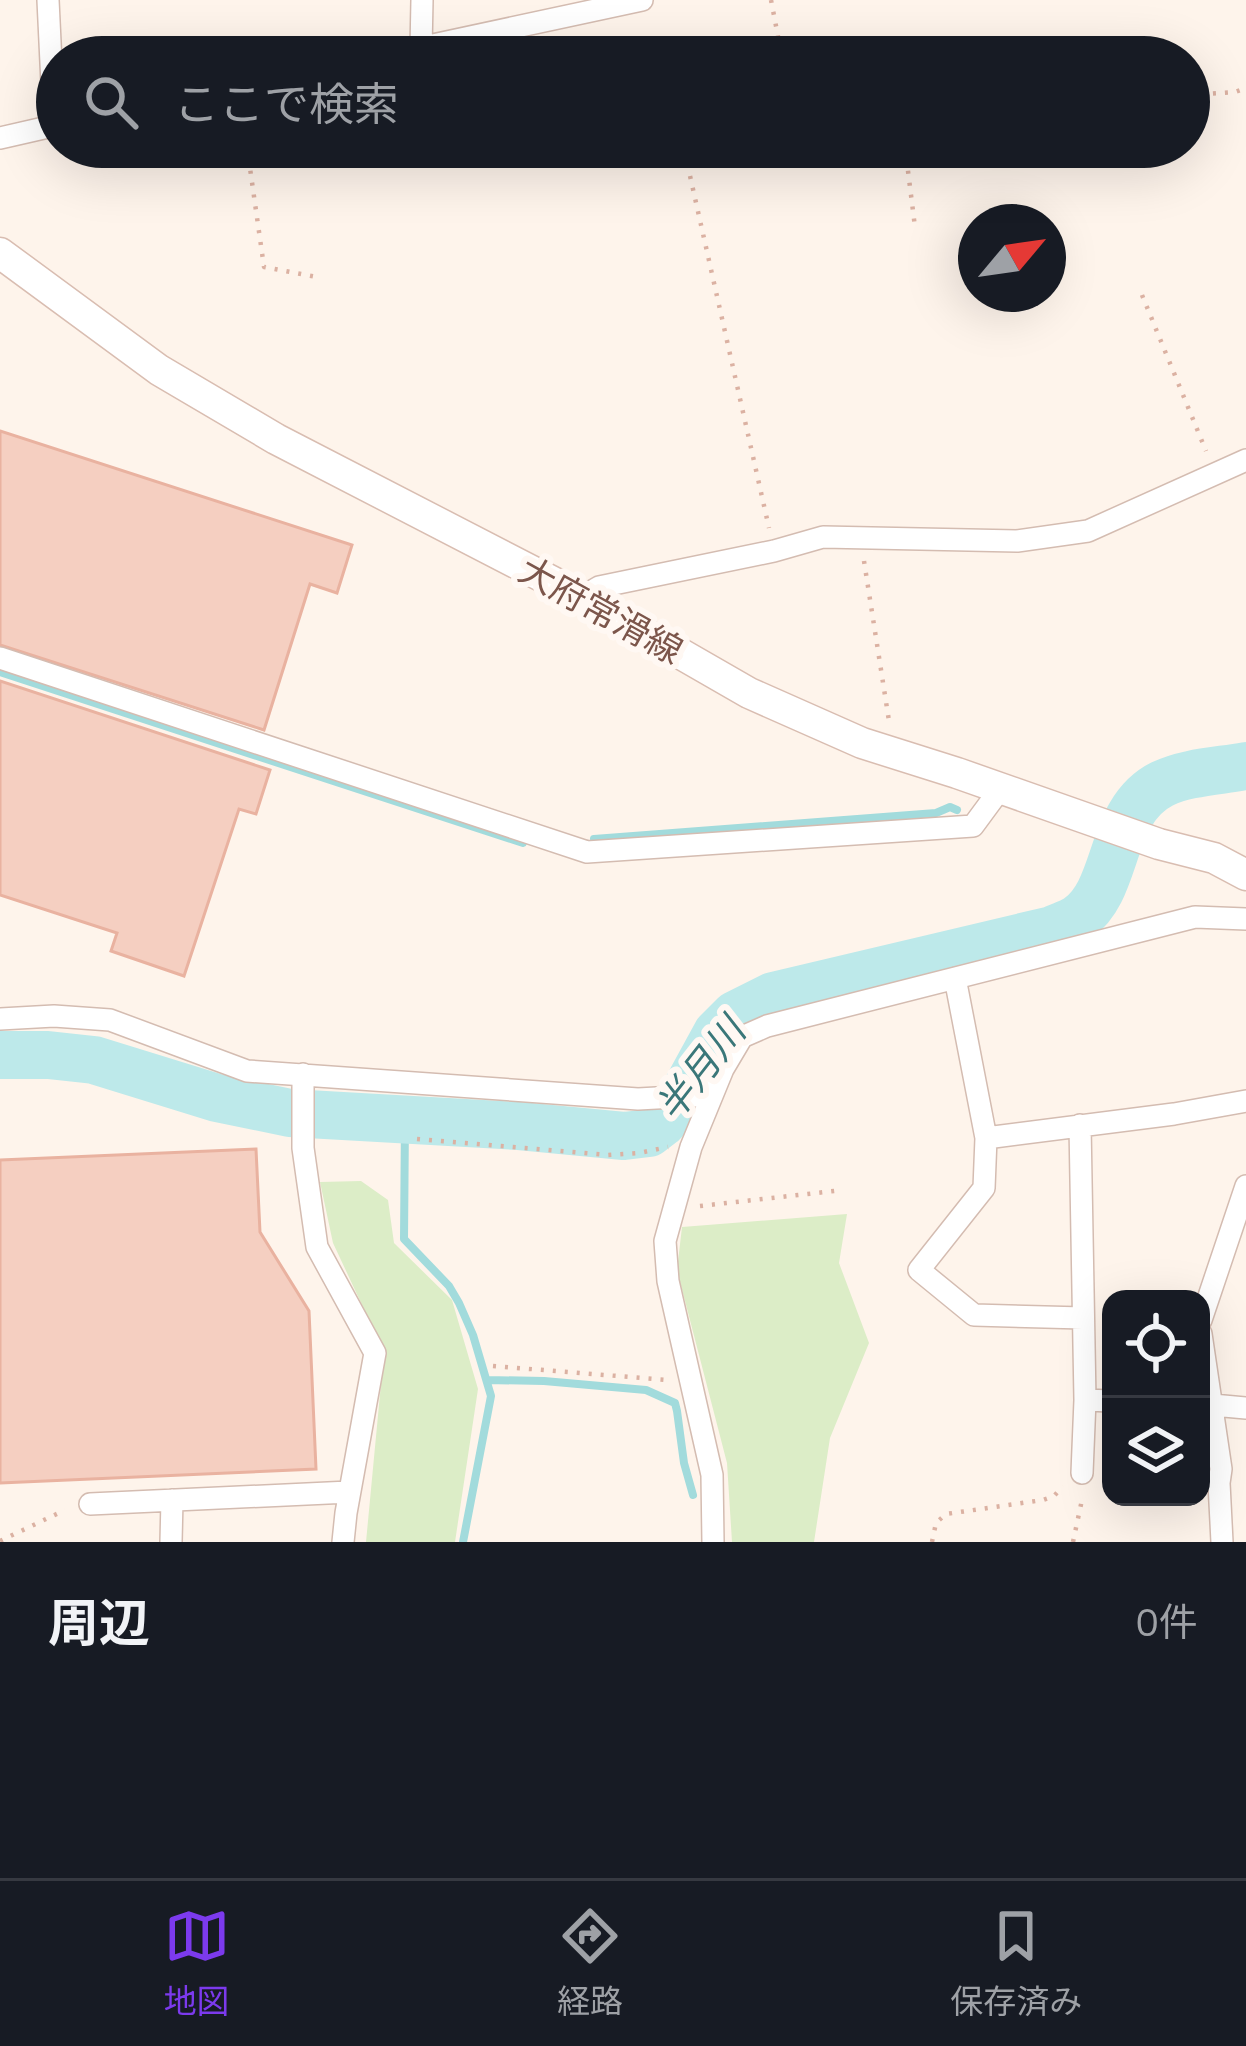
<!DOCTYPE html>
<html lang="ja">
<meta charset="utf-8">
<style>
:root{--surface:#171b24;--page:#20242c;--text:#f1f3f6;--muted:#9ea1a6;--line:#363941;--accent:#7c3aed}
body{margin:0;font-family:"Nunito Sans","Noto Sans JP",sans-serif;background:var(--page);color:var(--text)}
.controls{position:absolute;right:36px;bottom:36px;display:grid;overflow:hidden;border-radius:24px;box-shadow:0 12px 48px #0002}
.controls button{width:108px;height:108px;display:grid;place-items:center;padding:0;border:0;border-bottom:3px solid var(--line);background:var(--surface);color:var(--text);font:60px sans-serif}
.compass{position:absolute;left:958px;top:204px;width:108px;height:108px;border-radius:50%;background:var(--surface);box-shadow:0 12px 48px #0002;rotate:61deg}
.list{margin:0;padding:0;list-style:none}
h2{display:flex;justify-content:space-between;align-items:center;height:156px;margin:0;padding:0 48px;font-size:51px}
h2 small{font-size:39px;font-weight:400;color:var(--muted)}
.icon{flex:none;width:66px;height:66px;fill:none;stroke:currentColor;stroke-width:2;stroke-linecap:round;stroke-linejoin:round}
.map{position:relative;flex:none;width:1246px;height:1542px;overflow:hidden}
.search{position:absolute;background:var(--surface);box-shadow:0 12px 48px #0002;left:36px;right:36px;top:36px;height:132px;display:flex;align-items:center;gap:30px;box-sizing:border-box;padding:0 42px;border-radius:66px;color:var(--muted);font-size:45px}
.sheet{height:336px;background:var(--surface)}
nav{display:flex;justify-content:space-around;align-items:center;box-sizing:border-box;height:168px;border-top:3px solid var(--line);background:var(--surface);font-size:33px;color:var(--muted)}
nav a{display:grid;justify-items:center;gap:6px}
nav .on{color:var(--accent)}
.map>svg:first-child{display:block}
</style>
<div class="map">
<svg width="1246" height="1542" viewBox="0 0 1246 1542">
<rect width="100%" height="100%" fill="#fef4eb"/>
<path fill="#dcedc7" d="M 361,1181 L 388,1200 L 394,1243 L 452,1300 L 478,1389 L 455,1542 L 366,1542 L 384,1352 L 333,1243 L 320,1182 Z
M 847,1214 L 839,1263 L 869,1343 L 830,1438 L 814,1542 L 732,1542 L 727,1463 L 677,1270 L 682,1227 Z"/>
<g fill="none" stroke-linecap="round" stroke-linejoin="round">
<path stroke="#a2dbdc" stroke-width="8" d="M 0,672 L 523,843
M 594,839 L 936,813 L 950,807 L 957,810
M 405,1119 L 404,1239 L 449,1286 L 459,1303 L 473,1335 L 491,1396 L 463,1542
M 487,1380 L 544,1381 L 646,1390 L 675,1403 L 677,1411 L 684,1463 L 693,1495"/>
<path stroke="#bde9ea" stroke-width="48" d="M 0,1055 L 48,1055 L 94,1060 L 217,1098 L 290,1113 L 519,1126 L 624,1136 L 649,1133 L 662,1123 L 676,1108 L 717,1033 L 735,1015 L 773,996 L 1052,930 C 1060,926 1071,923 1078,918 C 1120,889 1108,811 1162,784 C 1187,772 1219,771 1246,766"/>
</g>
<path fill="#f5cfc1" stroke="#e9b2a0" stroke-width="3" d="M 0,431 L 352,545 L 337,593 L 310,584 L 264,730 L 0,645 Z
M 0,681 L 270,770 L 256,814 L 239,809 L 184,976 L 111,951 L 117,933 L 0,895 Z
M 256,1149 L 260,1232 L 309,1311 L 316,1469 L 0,1483 L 0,1160 Z"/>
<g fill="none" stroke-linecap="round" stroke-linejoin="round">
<g stroke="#d4bcb1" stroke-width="24">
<path id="street" d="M 48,0 L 54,126
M 421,49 L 422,0
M 377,57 L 642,0
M 0,138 L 57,125
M 582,597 L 599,587 L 774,551 L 823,537 L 1017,541 L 1088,531 L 1246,460
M 0,658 L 587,852 L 973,826 L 1001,788
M 955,978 L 986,1138 L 1174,1114 L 1246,1101
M 0,1019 L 54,1016 L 110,1020 L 247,1071 L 638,1099 L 712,1095
M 303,1074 L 303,1148 L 317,1247 L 375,1353 L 346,1513 L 343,1542
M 1080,1125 L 1085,1400 L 1082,1473
M 986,1138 L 984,1188 L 919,1270 L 974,1315 L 1083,1318
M 1201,1320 L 1246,1186
M 1201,1334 L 1221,1469 L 1219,1483 L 1222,1542
M 1085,1400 L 1111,1401
M 1202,1404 L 1246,1408
M 90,1504 L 349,1492
M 171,1542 L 172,1500
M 713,1542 L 712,1475 L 668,1281 L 665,1241 L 691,1147 L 723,1069 L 742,1037 L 767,1026 L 1195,917 L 1246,919"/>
</g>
<g stroke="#d9bdb1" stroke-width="33">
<path id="secondary" d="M 0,253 L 159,370 L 276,439 L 582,597 L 749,693 L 862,743 L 957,773 L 1159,844 L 1214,858 L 1246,875"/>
</g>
<path stroke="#dbb1a2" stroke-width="4.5" stroke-dasharray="3 9" stroke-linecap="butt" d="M 771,0 L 782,57
M 894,51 L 895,57
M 1189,95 L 1235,92 L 1246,88
M 247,147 L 264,267 L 317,277
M 698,147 L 689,151 L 686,158 L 769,528
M 905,147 L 915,227
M 1142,295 L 1206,451
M 864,561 L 889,721
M 417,1139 L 608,1155 L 639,1153 L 668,1147
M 700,1206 L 843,1190
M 493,1366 L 667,1380
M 0,1541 L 65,1510
M 932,1542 L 936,1523 L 946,1514 L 1043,1500 L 1054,1496 L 1063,1486
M 1073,1542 L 1083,1495"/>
<use href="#street" stroke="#fff" stroke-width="21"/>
<use href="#secondary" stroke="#fff" stroke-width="30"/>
</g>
<g text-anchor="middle" stroke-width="12" stroke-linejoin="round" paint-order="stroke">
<g font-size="36" fill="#7c564b" stroke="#fff8f3">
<text transform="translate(601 610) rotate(29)" y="13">大府常滑線</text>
</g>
<g font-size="39" font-style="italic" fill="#3a7779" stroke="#fff8f3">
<text transform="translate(700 1069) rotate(-52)" y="14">半月川</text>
</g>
</g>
</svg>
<div class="controls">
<button><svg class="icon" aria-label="locate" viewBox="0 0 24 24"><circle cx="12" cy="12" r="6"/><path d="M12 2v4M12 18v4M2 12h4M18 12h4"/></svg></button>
<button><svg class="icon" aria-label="layers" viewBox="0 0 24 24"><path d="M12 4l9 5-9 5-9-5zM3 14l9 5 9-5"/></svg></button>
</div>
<svg class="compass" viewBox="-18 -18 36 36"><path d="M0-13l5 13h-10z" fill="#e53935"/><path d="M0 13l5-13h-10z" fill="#9ea1a6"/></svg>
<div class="search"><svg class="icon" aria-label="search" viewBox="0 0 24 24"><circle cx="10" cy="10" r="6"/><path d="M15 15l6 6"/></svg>ここで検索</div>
</div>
<section class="sheet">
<h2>周辺<small>0件</small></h2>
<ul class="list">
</ul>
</section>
<nav>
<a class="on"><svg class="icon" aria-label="map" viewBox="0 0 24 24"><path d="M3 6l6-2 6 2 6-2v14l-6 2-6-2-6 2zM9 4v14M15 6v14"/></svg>地図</a>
<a><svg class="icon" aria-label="directions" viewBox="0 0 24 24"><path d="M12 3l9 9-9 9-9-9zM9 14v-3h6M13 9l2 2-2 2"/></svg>経路</a>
<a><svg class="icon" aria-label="saved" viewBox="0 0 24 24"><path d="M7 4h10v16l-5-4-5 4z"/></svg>保存済み</a>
</nav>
